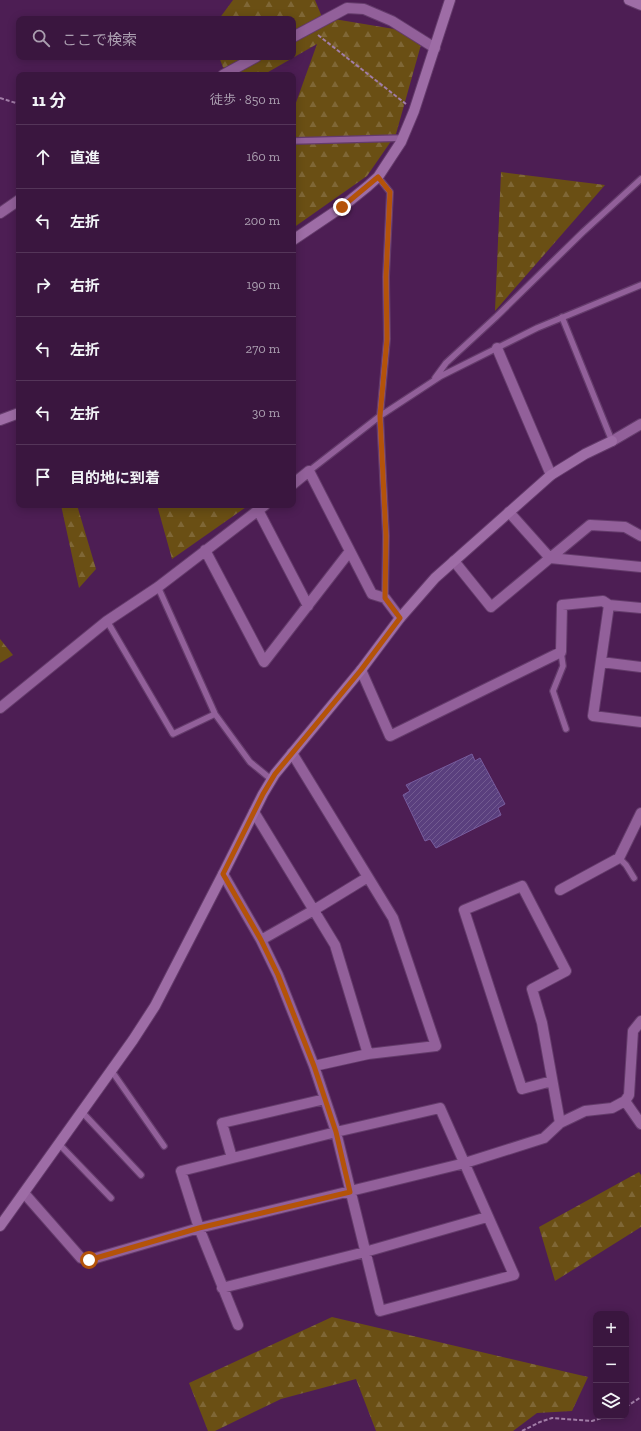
<!DOCTYPE html>
<html lang="ja">
<meta charset="utf-8">
<style>
:root{--surface:#3a163f;--page:#411f46;--text:#f1f3f6;--muted:#ab9fb0;--line:#543559}
body{margin:0;font-family:"Zilla Slab","Noto Sans JP",serif;background:var(--page);color:var(--text)}
.controls{position:absolute;right:12px;bottom:12px;display:grid;overflow:hidden;border-radius:8px;box-shadow:0 2px 10px #0003}
.controls button{width:36px;height:36px;display:grid;place-items:center;padding:0;border:0;border-bottom:1px solid var(--line);background:var(--surface);color:var(--text);font:20px sans-serif}
.stop{position:absolute;width:12px;height:12px;margin:-9px;border:3px solid #b45309;border-radius:50%;background:#fff}
.stop.end{background:#b45309;border-color:#fff;box-shadow:0 1px 4px #0008}
.list{margin:0;padding:0;list-style:none}
h2{display:flex;justify-content:space-between;align-items:center;height:52px;margin:0;padding:0 16px;font-size:17px}
h2 small{font-size:13px;font-weight:400;color:var(--muted)}
.list li{display:grid;grid-template-columns:26px 1fr auto;gap:12px;align-items:center;box-sizing:border-box;height:64px;padding:0 16px;border-top:1px solid var(--line)}
.list b{display:block;font-size:15px;white-space:nowrap}
.list em{font-size:13px;font-style:normal;color:var(--muted)}
.icon{flex:none;width:22px;height:22px;fill:none;stroke:currentColor;stroke-width:2;stroke-linecap:round;stroke-linejoin:round}
.map{position:relative;flex:none;width:641px;height:1431px;overflow:hidden}
.search{position:absolute;background:var(--surface);box-shadow:0 2px 10px #0003;left:16px;top:16px;width:280px;height:44px;display:flex;align-items:center;gap:10px;box-sizing:border-box;padding:0 14px;border-radius:8px;color:var(--muted);font-size:15px}
.panel{position:absolute;background:var(--surface);box-shadow:0 2px 10px #0003;left:16px;top:72px;width:280px;height:436px;border-radius:8px}
.map>svg:first-child{display:block}
</style>
<div class="map">
<svg width="641" height="1431" viewBox="0 0 641 1431">
<defs>
<pattern id="forest-firs" width="22" height="20" patternUnits="userSpaceOnUse"><rect width="22" height="20" fill="#6a4f14"/><path d="M5 1l3.5 6h-7zM16 11l3.5 6h-7z" fill="#7f6736"/></pattern>
<pattern id="building-hatch" width="6" height="6" patternUnits="userSpaceOnUse"><rect width="6" height="6" fill="#5a3f7e"/><path d="M-1 1l2-2M0 6l6-6M5 7l2-2" fill="none" stroke="#725a90"/></pattern>
</defs>
<rect width="100%" height="100%" fill="#4d1e54"/>
<path fill="url(#forest-firs)" d="M 233,0 L 315,0 L 322,17 L 424,34 L 396,134 L 367,176 L 293,228 L 293,111 L 317,44 L 263,75 L 226,75 L 219,57 L 293,57 L 293,19 L 219,19 Z
M 501,172 L 605,185 L 495,311 Z
M 61,505 L 77,505 L 96,569 L 79,588 Z
M 157,505 L 249,505 L 172,559 Z
M 0,639 L 13,655 L 0,663 Z
M 639,1172 L 641,1175 L 641,1227 L 555,1281 L 539,1227 Z
M 332,1317 L 588,1377 L 572,1411 L 537,1413 L 513,1431 L 376,1431 L 356,1379 L 281,1399 L 215,1431 L 208,1431 L 189,1383 Z"/>
<path fill="url(#building-hatch)" stroke="#775c9e" d="M 472,754 L 475,761 L 480,758 L 505,804 L 498,808 L 501,815 L 436,848 L 430,839 L 425,841 L 403,795 L 410,791 L 406,785 Z"/>
<g fill="none" stroke-linecap="round" stroke-linejoin="round">
<g stroke="#643b6b" stroke-width="8">
<path id="lane" d="M 293,141 L 403,138
M 378,177 L 390,192 L 386,277 L 387,339 L 380,416 L 386,536 L 385,598
M 562,317 L 612,441
M 435,378 L 446,363 L 496,317 L 583,232 L 641,179
M 309,471 L 380,416 L 441,376 L 537,328 L 641,285
M 158,587 L 215,714 L 250,762 L 272,780
M 107,621 L 173,734 L 215,714
M 561,652 L 563,666 L 553,691 L 566,729
M 619,858 L 626,865 L 634,878
M 111,1070 L 164,1146
M 82,1112 L 141,1175
M 59,1144 L 111,1198"/>
</g>
<g stroke="#643b6b" stroke-width="12">
<path id="street" d="M 293,37 L 347,8 L 364,9 L 392,21 L 435,48
M 223,75 L 256,57
M 0,213 L 19,200
M 497,348 L 551,475
M 612,441 L 641,424
M 293,484 L 309,471 L 372,594 L 385,598 L 400,618
M 258,510 L 308,606
M 205,550 L 264,662 L 350,551
M 550,558 L 590,525 L 625,527 L 641,536
M 550,558 L 641,567
M 454,561 L 491,607 L 550,558 L 509,512
M 641,608 L 609,605 L 593,716 L 641,722
M 601,662 L 641,667
M 361,670 L 390,736 L 561,652 L 562,605 L 603,601 L 609,605
M 0,708 L 107,621 L 158,587 L 265,505
M 292,753 L 393,918 L 436,1046 L 368,1054 L 314,1066
M 254,812 L 335,945 L 368,1054
M 223,874 L 261,940 L 278,975 L 314,1066 L 336,1132 L 380,1311 L 514,1275 L 440,1108 L 336,1132 L 181,1171 L 199,1228 L 238,1325
M 560,890 L 619,858 L 641,813
M 261,940 L 314,910 L 368,877
M 552,1081 L 522,1089 L 464,910 L 522,886 L 566,971 L 532,989 L 542,1023 L 560,1123
M 625,1101 L 641,1124
M 232,1158 L 222,1123 L 325,1099
M 24,1193 L 81,1258 L 89,1260 L 199,1228 L 465,1163 L 544,1138 L 560,1123 L 585,1111 L 612,1108 L 625,1101 L 629,1095 L 633,1031 L 641,1021
M 222,1288 L 365,1252 L 487,1217"/>
</g>
<g stroke="#643b6b" stroke-width="12">
<path id="secondary" d="M 629,0 L 641,5
M 293,240 L 342,207 L 368,186 L 378,177 L 401,142 L 414,111 L 450,0
M 0,420 L 19,413
M 0,1226 L 133,1040 L 155,1006 L 223,874 L 263,794 L 275,774 L 361,670 L 400,618 L 435,578 L 551,475 L 585,454 L 612,441"/>
</g>
<path stroke="#a17da7" stroke-width="2" stroke-dasharray="4 2" stroke-linecap="butt" d="M 318,35 L 406,104
M 0,98 L 19,104
M 626,1407 L 641,1397
M 522,1431 L 540,1422 L 552,1418 L 592,1421 L 608,1416"/>
<use href="#lane" stroke="#92609a" stroke-width="5.5"/>
<use href="#street" stroke="#92609a" stroke-width="10"/>
<use href="#secondary" stroke="#9e6da6" stroke-width="10"/>
</g>
<g fill="none" stroke-linecap="round" stroke-linejoin="round">
<path stroke="#b45309" stroke-width="5" d="M 89,1260 L 199,1228 L 350,1192 L 336,1132 L 314,1066 L 278,975 L 261,940 L 223,874 L 263,794 L 275,774 L 361,670 L 400,618 L 385,598 L 386,536 L 380,416 L 387,339 L 386,277 L 390,192 L 378,177 L 342,207"/>
</g>
</svg>
<div class="controls">
<button>+</button>
<button>−</button>
<button><svg class="icon" aria-label="layers" viewBox="0 0 24 24"><path d="M12 4l9 5-9 5-9-5zM3 14l9 5 9-5"/></svg></button>
</div>
<div class="stop" style="left:89px;top:1260px"></div>
<div class="stop end" style="left:342px;top:207px"></div>
<div class="search"><svg class="icon" aria-label="search" viewBox="0 0 24 24"><circle cx="10" cy="10" r="6"/><path d="M15 15l6 6"/></svg>ここで検索</div>
<section class="panel">
<h2>11 分<small>徒歩 · 850 m</small></h2>
<ul class="list">
<li><svg class="icon" aria-label="ahead" viewBox="0 0 24 24"><path d="M12 20V5M6 11l6-6 6 6"/></svg><div><b>直進</b></div><em>160 m</em></li>
<li><svg class="icon" aria-label="left" viewBox="0 0 24 24"><path d="M17 20v-9H6M10 6l-5 5 5 5"/></svg><div><b>左折</b></div><em>200 m</em></li>
<li><svg class="icon" aria-label="right" viewBox="0 0 24 24"><path d="M7 20v-9h11M14 6l5 5-5 5"/></svg><div><b>右折</b></div><em>190 m</em></li>
<li><svg class="icon" aria-label="left" viewBox="0 0 24 24"><path d="M17 20v-9H6M10 6l-5 5 5 5"/></svg><div><b>左折</b></div><em>270 m</em></li>
<li><svg class="icon" aria-label="left" viewBox="0 0 24 24"><path d="M17 20v-9H6M10 6l-5 5 5 5"/></svg><div><b>左折</b></div><em>30 m</em></li>
<li><svg class="icon" aria-label="arrive" viewBox="0 0 24 24"><path d="M6 21V4h12l-3 4 3 4H6"/></svg><div><b>目的地に到着</b></div></li>
</ul>
</section>
</div>
